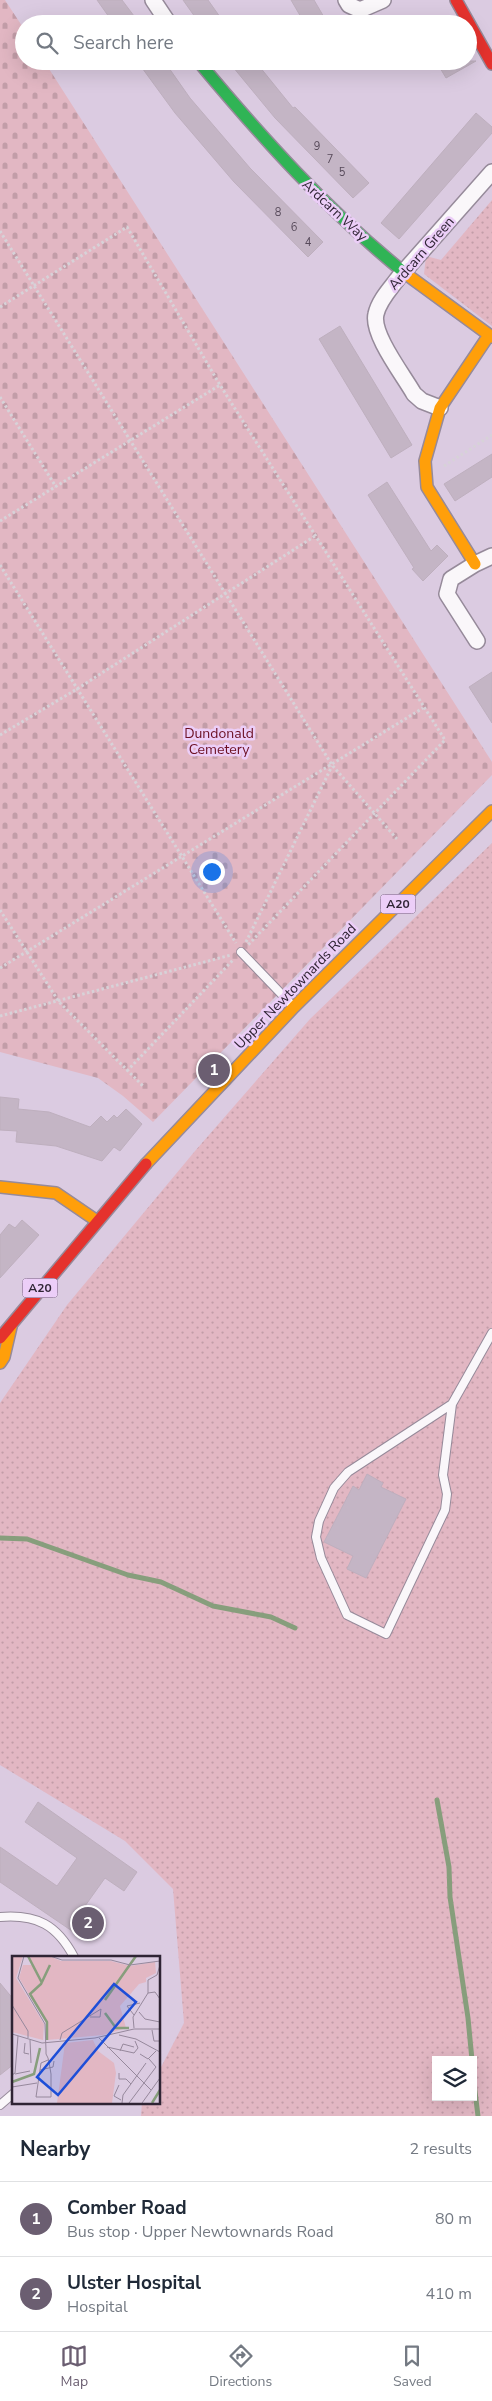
<!DOCTYPE html>
<meta charset="utf-8">
<style>
:root{--surface:#fff;--page:#f2f2f3;--text:#1f2937;--muted:#747a83;--line:#e0e1e3;--accent:#6b5e71}
body{margin:0;font-family:"Nunito Sans",sans-serif;background:var(--page);color:var(--text)}
.controls{position:absolute;right:15px;bottom:15px;display:grid;overflow:hidden;border-radius:0px;box-shadow:0 5px 20px #0002}
.controls button{width:45px;height:45px;display:grid;place-items:center;padding:0;border:0;border-bottom:1px solid var(--line);background:var(--surface);color:var(--text);font:25px sans-serif}
.you{position:absolute;left:211px;top:871px;width:18px;height:18px;margin:-12px;border:4px solid #fff;border-radius:50%;background:#1a73e8;box-shadow:0 0 0 8px #1a73e833}
.badge{display:grid;place-items:center;width:32px;height:32px;border-radius:50%;background:var(--accent);color:#fff;font-size:16px;font-weight:700}
.pin{position:absolute;translate:-50% -50%;border:2px solid #fff;box-shadow:0 1px 5px #0006}
.list{margin:0;padding:0;list-style:none}
h2{display:flex;justify-content:space-between;align-items:center;height:65px;margin:0;padding:0 20px;font-size:21px}
h2 small{font-size:16px;font-weight:400;color:var(--muted)}
.list li{display:grid;grid-template-columns:32px 1fr auto;gap:15px;align-items:center;box-sizing:border-box;height:75px;padding:0 20px;border-top:1px solid var(--line)}
.list b{display:block;font-size:19px;white-space:nowrap}
.list p{margin:0;font-size:16px;white-space:nowrap;color:var(--muted)}
.list em{font-size:16px;font-style:normal;color:var(--muted)}
.icon{flex:none;width:28px;height:28px;fill:none;stroke:currentColor;stroke-width:2;stroke-linecap:round;stroke-linejoin:round}
.map{position:relative;flex:none;width:492px;height:2116px;overflow:hidden}
.search{position:absolute;background:var(--surface);box-shadow:0 5px 20px #0002;left:15px;right:15px;top:15px;height:55px;display:flex;align-items:center;gap:12px;box-sizing:border-box;padding:0 18px;border-radius:28px;color:var(--muted);font-size:19px}
.sheet{height:215px;background:var(--surface)}
nav{display:flex;justify-content:space-around;align-items:center;box-sizing:border-box;height:70px;border-top:1px solid var(--line);background:var(--surface);font-size:14px;color:var(--muted)}
nav a{display:grid;justify-items:center;gap:2px}
nav .on{color:var(--accent)}
.map>svg:first-child{display:block}
</style>
<div class="map">
<svg width="492" height="2116" viewBox="0 0 492 2116">
<defs>
<pattern id="grass-dots" width="8" height="8" patternUnits="userSpaceOnUse" patternTransform="scale(1.25)"><rect width="8" height="8" fill="#e2b7c3"/><path d="M2 2h.1M6 6h.1" fill="none" stroke="#c29da8" stroke-width="1.8" stroke-linecap="round"/></pattern>
<pattern id="cemetery-stones" width="16" height="16" patternUnits="userSpaceOnUse" patternTransform="scale(1.25)"><rect width="16" height="16" fill="#e2b7c3"/><path d="M2 7V4a2 2 0 0 1 4 0v3zM10 15v-3a2 2 0 0 1 4 0v3z" fill="#c29da8"/></pattern>
</defs>
<rect width="100%" height="100%" fill="#dbcbe1"/>
<path fill="url(#grass-dots)" fill-rule="evenodd" d="M 492,200 L 492,326 L 424,274 L 426,256 L 441,260 Z
M 492,843 L 492,2116 L 141,2116 L 142,2102 L 159,2102 L 159,2071 L 184,2023 L 173,1889 L 125,1841 L 0,1765 L 0,1403 L 67,1305 L 195,1151 L 310,1019 ZM 436,2060 L 473,2060 L 473,2097 L 436,2097 Z"/>
<path fill="url(#cemetery-stones)" d="M 0,0 L 5,0 L 24,29 L 24,61 L 44,61 L 492,762 L 492,775 L 153,1122 L 123,1096 L 98,1078 L 0,1052 Z"/>
<g fill="none" stroke-linecap="round" stroke-linejoin="round">
<path stroke="#879e7c" stroke-width="5" d="M 0,1538 L 27,1539 L 128,1575 L 161,1582 L 213,1606 L 271,1617 L 295,1628
M 437,1800 L 449,1867 L 450,1897 L 468,2018 L 472,2060
M 473,2075 L 478,2116"/>
</g>
<path fill="#c4b5c5" stroke="#beafbe" d="M 97,0 L 122,0 L 140,24 L 114,24 Z
M 183,0 L 208,0 L 225,24 L 200,24 Z
M 291,0 L 314,0 L 328,24 L 305,24 Z
M 137,61 L 164,61 L 190,98 L 250,168 L 323,242 L 308,257 L 234,182 L 175,113 Z
M 228,61 L 255,61 L 293,108 L 295,107 L 369,183 L 353,198 L 275,118 Z
M 436,61 L 476,61 L 446,78 Z
M 476,113 L 492,127 L 492,133 L 399,239 L 381,223 Z
M 340,326 L 412,445 L 391,458 L 319,339 Z
M 492,454 L 492,477 L 455,501 L 444,484 Z
M 387,482 L 431,551 L 437,545 L 448,556 L 423,581 L 412,569 L 414,568 L 368,495 Z
M 492,672 L 492,723 L 469,687 Z
M 0,1097 L 19,1099 L 18,1109 L 49,1112 L 90,1127 L 101,1116 L 107,1122 L 114,1115 L 117,1118 L 126,1109 L 142,1124 L 120,1151 L 114,1147 L 102,1161 L 56,1146 L 16,1142 L 17,1131 L 0,1130 Z
M 22,1220 L 39,1235 L 0,1278 L 0,1235 L 9,1224 L 15,1228 Z
M 367,1474 L 383,1483 L 381,1487 L 406,1499 L 366,1578 L 347,1569 L 353,1556 L 324,1542 L 353,1486 L 359,1490 Z
M 38,1802 L 137,1872 L 124,1891 L 105,1878 L 85,1906 L 91,1910 L 75,1933 L 0,1882 L 0,1847 L 57,1886 L 77,1858 L 25,1822 Z
M 0,1983 L 14,2000 L 14,2064 L 0,2075 Z"/>
<g fill="none" stroke-linecap="round" stroke-linejoin="round">
<g stroke="#968a9a" stroke-width="10">
<path id="lane" d="M 241,952 L 291,1004
M 452,1404 L 348,1472 L 334,1488 L 319,1521 L 316,1537 L 321,1558 L 347,1615 L 386,1634 L 445,1510 L 447,1494 L 443,1475 L 452,1404 L 492,1333
M 0,1917 C 37,1914 57,1925 74,1957
M 0,2105 L 14,2093"/>
</g>
<g stroke="#968a9a" stroke-width="18">
<path id="street" d="M 153,0 L 169,24
M 346,0 L 349,5 L 360,10 L 383,0
M 440,408 L 422,401 L 414,394 C 404,376 371,334 376,314 C 379,300 391,288 399,277 L 492,172
M 477,641 L 447,594 L 451,579 L 475,564 L 492,556"/>
</g>
<g stroke="#968a9a" stroke-width="14">
<path id="fast" d="M 198,61 C 262,138 328,211 406,274"/>
</g>
<g stroke="#968a9a" stroke-width="14">
<path id="slow" d="M 406,274 L 492,337
M 475,564 L 427,487 L 425,461 L 440,408 L 489,335
M 146,1164 L 294,1007 L 492,811
M 0,1187 L 56,1193 L 97,1221
M 0,1363 L 4,1357 L 11,1327"/>
</g>
<g stroke="#968a9a" stroke-width="14">
<path id="jam" d="M 456,0 L 492,64
M 0,1338 L 146,1164"/>
</g>
<path stroke="#d7d2d8" stroke-width="3" stroke-dasharray="2.5 2.5" stroke-linecap="butt" d="M 0,231 L 332,765 L 397,839
M 0,307 L 127,227 L 220,385 L 445,740 L 248,945
M 0,397 L 56,487
M 444,466 L 492,435
M 0,521 L 220,385
M 0,565 L 236,943
M 0,735 L 77,689 L 315,536
M 0,910 L 59,1002 L 144,1087
M 246,942 L 332,766
M 0,968 L 423,708
M 0,1016 L 231,955
M 127,1071 L 233,960"/>
<use href="#lane" stroke="#faf7fa" stroke-width="8"/>
<use href="#street" stroke="#faf7fa" stroke-width="15"/>
<use href="#fast" stroke="#30b455" stroke-width="11"/>
<use href="#slow" stroke="#ff9f0a" stroke-width="11"/>
<use href="#jam" stroke="#e5322d" stroke-width="11"/>
</g>
<g text-anchor="middle" stroke-width="5" stroke-linejoin="round" paint-order="stroke">
<g font-size="11" fill="#574a5a">
<text x="317" y="150">9</text>
<text x="330" y="163">7</text>
<text x="342" y="176">5</text>
<text x="278" y="216">8</text>
<text x="294" y="231">6</text>
<text x="308" y="246">4</text>
</g>
<g fill="#eccef8" stroke="#68576f" stroke-width="1">
<rect x="380.5" y="894.5" width="35" height="19" rx="4"/>
<rect x="22.5" y="1278.5" width="35" height="19" rx="4"/>
</g>
<g font-size="12" font-weight="bold" fill="#2f2434">
<text x="398" y="908">A20</text>
<text x="40" y="1292">A20</text>
</g>
<g font-size="14" fill="#2f2434" stroke="#eccef8">
<text transform="translate(335 210) rotate(43)" y="5">Ardcarn Way</text>
<text transform="translate(421 253) rotate(-49)" y="5">Ardcarn Green</text>
<text transform="translate(295 986) rotate(-46)" y="5">Upper Newtownards Road</text>
</g>
<g font-size="14" fill="#6b0f22" stroke="#eccef8">
<text x="219" y="738">Dundonald<tspan x="219" dy="16">Cemetery</tspan></text>
</g>
</g>
<g transform="translate(12 1956)">
<rect width="148" height="148" fill="#dbcbe1"/>
<path d="M 0,0 L 11,0 L 4,22 L 32,68 L 31,84 L 0,76 ZM 16,0 L 37,0 L 49,5 L 99,5 L 118,10 L 143,6 L 144,17 L 134,22 L 134,26 L 127,28 L 108,50 L 114,72 L 91,79 L 35,84 L 34,67 L 7,22 L 11,9 L 20,9 Z" fill="#e2b7c3"/>
<path d="M 81,84 L 86,95 L 102,107 L 104,117 L 100,147 L 45,147 L 53,87 Z" fill="#e2b7c3"/>
<path fill="none" stroke="#879e7c" stroke-width="2.5" d="M 16,0 L 30,27M 93,44 L 124,0M 93,57 L 104,72 L 117,72M 35,84 L 35,66 L 18,38 L 29,28 L 38,9M 0,126 L 22,118 L 28,92M 140,147 L 148,134"/>
<path fill="none" stroke="#96889c" stroke-width="1" d="M 12,0 L 6,22 L 33,68 L 34,94 L 34,98 L 36,102 L 37,106 L 39,118 L 39,141 L 24,141 L 29,107 L 36,104M 38,0 L 50,4 L 99,4 L 118,9 L 148,5M 136,37 L 143,36 L 148,43M 0,49 L 16,75 L 16,82M 127,56 L 133,63 L 148,66M 122,59 L 115,50 L 128,47M 122,72 L 121,61 L 136,37 L 136,24 L 145,19 L 148,9M 140,74 L 142,85 L 148,85M 0,78 L 30,87 L 83,82 L 122,73 L 148,73M 107,79 L 124,83 L 148,96M 87,82 L 139,134M 18,84 L 19,107M 48,84 L 50,77 L 89,53 L 88,61 L 78,61M 13,87 L 12,97 L 17,98M 95,91 L 122,97 L 126,92 L 123,85M 108,95 L 111,88 L 122,91M 128,98 L 136,103 L 144,95M 28,114 L 41,111 L 42,105M 107,117 L 107,123 L 114,123 L 119,128M 3,118 L 18,115M 0,119 L 3,117 L 6,80M 107,129 L 102,140 L 109,144M 0,131 L 25,127M 110,147 L 111,139 L 134,107M 117,147 L 144,111 L 137,103M 130,147 L 148,122"/>
<path fill="#1d4ed8" fill-opacity="0.15" stroke="#1d4ed8" stroke-width="2.5" d="M 102,28 L 124,46 L 46,139 L 25,121 Z"/>
<rect width="148" height="148" fill="none" stroke="#2f2434" stroke-width="2.5"/>
</g>
</svg>
<div class="controls">
<button><svg class="icon" aria-label="layers" viewBox="0 0 24 24"><path d="M12 4l9 5-9 5-9-5zM3 14l9 5 9-5"/></svg></button>
</div>
<div class="you"></div>
<div class="pin badge" style="left:214px;top:1070px">1</div>
<div class="pin badge" style="left:88px;top:1923px">2</div>
<div class="search"><svg class="icon" aria-label="search" viewBox="0 0 24 24"><circle cx="10" cy="10" r="6"/><path d="M15 15l6 6"/></svg>Search here</div>
</div>
<section class="sheet">
<h2>Nearby<small>2 results</small></h2>
<ul class="list">
<li><span class="badge">1</span><div><b>Comber Road</b><p>Bus stop · Upper Newtownards Road</p></div><em>80 m</em></li>
<li><span class="badge">2</span><div><b>Ulster Hospital</b><p>Hospital</p></div><em>410 m</em></li>
</ul>
</section>
<nav>
<a class="on"><svg class="icon" aria-label="map" viewBox="0 0 24 24"><path d="M3 6l6-2 6 2 6-2v14l-6 2-6-2-6 2zM9 4v14M15 6v14"/></svg>Map</a>
<a><svg class="icon" aria-label="directions" viewBox="0 0 24 24"><path d="M12 3l9 9-9 9-9-9zM9 14v-3h6M13 9l2 2-2 2"/></svg>Directions</a>
<a><svg class="icon" aria-label="saved" viewBox="0 0 24 24"><path d="M7 4h10v16l-5-4-5 4z"/></svg>Saved</a>
</nav>
